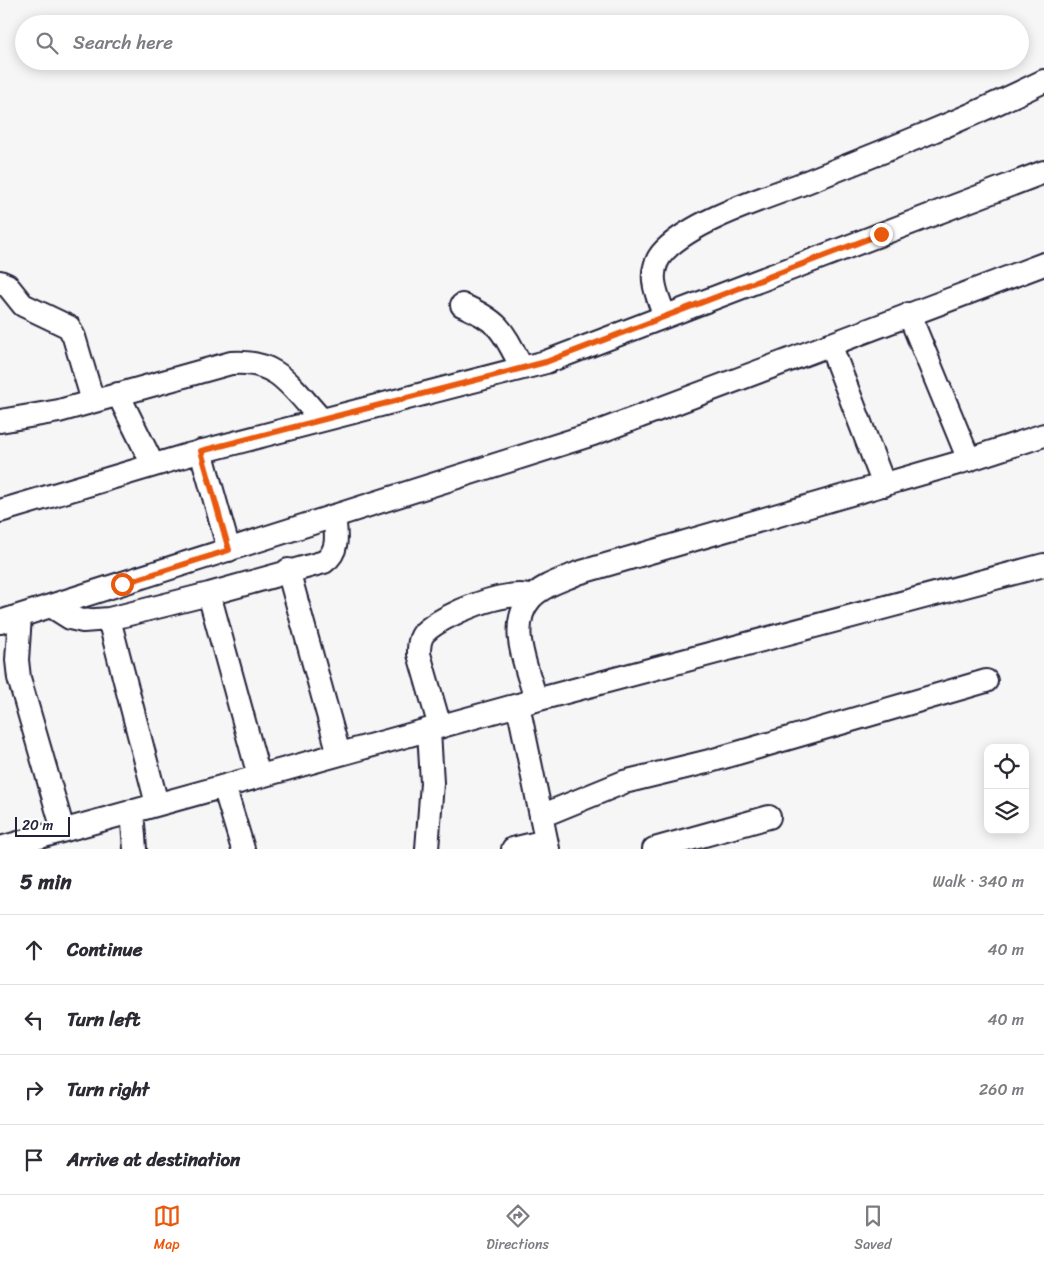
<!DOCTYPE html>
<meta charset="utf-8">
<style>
:root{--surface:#fff;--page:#f7f7f7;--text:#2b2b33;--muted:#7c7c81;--line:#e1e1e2;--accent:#ea580c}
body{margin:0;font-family:Sriracha,sans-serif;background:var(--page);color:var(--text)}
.controls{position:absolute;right:15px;bottom:15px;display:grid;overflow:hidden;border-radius:10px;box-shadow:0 2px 12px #0003}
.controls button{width:45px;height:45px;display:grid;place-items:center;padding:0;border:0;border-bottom:1px solid var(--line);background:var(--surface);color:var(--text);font:25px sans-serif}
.scale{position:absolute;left:15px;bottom:12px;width:55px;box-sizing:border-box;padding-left:5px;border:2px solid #22223b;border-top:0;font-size:14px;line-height:18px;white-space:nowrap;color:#22223b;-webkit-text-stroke:4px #fff;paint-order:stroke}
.stop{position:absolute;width:15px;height:15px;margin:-11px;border:4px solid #ea580c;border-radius:50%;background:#fff}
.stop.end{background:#ea580c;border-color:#fff;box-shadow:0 1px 5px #0008}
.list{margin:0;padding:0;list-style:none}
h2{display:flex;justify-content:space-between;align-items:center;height:65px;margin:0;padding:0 20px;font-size:21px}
h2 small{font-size:16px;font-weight:400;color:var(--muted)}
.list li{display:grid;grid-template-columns:32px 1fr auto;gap:15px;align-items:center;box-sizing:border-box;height:70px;padding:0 20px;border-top:1px solid var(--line)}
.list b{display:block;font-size:19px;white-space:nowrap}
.list em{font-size:16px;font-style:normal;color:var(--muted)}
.icon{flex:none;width:28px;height:28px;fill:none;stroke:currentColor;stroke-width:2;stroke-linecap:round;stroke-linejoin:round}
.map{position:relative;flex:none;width:1044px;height:849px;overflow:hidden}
.search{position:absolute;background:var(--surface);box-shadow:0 2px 12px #0003;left:15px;right:15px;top:15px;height:55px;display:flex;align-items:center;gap:12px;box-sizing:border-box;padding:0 18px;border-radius:28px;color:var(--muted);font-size:19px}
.sheet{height:345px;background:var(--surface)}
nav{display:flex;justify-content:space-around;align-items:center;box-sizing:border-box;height:70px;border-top:1px solid var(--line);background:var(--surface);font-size:14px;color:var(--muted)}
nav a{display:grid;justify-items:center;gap:2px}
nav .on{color:var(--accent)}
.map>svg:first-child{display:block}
</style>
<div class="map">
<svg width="1044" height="849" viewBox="0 0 1044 849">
<rect width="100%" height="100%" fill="#f6f6f7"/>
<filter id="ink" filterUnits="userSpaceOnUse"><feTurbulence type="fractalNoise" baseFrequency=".02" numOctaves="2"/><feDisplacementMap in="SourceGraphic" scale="10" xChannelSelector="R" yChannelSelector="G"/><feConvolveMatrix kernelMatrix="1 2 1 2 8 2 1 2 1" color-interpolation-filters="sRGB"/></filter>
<g filter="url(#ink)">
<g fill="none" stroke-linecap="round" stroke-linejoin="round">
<g stroke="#22223b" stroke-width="26">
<path id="street" d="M 0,282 L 7,285 L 23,305 L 69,327 L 74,337 L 93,401
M 462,305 C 501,322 503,331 522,368
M 909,314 L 969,460
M 665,316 C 656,294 645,270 665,250 C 696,219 763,199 804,183 C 885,151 966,119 1044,81
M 830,344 L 884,485
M 118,394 L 153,465
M 0,421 L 59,411 L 231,363 C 278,359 292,388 321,419
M 201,451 L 229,550
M 0,511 L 188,455 L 546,362 L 1044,172
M 288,570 L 339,754
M 209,594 L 259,776
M 51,606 L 70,618 L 83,621 L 109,619 L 209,594 L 324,562 C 340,551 336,533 334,516
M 20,616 L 17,660 L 19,678 L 63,830
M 109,619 L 157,804
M 0,622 L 593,434 L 1044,264
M 536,700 C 528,669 506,626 531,598 C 543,585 563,580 578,573 L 958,463 L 1044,435
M 518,705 L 548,849
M 440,727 L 419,654 C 419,646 419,638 425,632 C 444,614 507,588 532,597
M 224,786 L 243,849
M 132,811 L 135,849
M 541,816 L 624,782 L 710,761 L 986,681
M 0,848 L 536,700 L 1044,565
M 427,849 L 432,783 L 429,730
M 513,849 L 546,841
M 654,849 L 769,817"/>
</g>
<use href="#street" stroke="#fff" stroke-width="22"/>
</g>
</g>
<g fill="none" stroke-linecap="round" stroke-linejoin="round" filter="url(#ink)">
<path stroke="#ea580c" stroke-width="6" d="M 122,584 L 229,550 L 201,451 L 546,362 L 881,234"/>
</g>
</svg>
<div class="controls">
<button><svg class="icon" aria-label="locate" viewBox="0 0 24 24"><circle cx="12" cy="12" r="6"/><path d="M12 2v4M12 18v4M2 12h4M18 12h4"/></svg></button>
<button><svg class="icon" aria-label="layers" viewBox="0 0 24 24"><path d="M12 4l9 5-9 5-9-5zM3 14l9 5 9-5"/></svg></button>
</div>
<div class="scale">20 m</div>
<div class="stop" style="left:122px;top:584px"></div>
<div class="stop end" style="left:881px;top:234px"></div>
<div class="search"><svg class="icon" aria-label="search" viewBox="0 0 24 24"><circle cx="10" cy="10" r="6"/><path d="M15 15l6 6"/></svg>Search here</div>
</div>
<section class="sheet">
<h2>5 min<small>Walk · 340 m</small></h2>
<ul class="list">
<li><svg class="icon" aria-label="ahead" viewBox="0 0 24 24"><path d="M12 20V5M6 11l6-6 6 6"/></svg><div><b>Continue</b></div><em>40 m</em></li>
<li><svg class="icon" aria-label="left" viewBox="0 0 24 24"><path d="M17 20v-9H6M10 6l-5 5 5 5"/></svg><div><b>Turn left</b></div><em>40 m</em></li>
<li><svg class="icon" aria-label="right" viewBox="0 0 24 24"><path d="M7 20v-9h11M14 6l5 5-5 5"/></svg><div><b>Turn right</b></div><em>260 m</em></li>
<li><svg class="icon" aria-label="arrive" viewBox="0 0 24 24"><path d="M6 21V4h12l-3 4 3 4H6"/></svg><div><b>Arrive at destination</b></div></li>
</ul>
</section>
<nav>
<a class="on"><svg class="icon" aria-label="map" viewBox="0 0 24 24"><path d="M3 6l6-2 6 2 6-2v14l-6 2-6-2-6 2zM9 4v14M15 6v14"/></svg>Map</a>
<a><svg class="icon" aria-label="directions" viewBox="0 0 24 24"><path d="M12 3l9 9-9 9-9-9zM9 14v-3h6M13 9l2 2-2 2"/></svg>Directions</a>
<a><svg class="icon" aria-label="saved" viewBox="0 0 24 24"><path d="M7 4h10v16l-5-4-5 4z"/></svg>Saved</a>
</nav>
